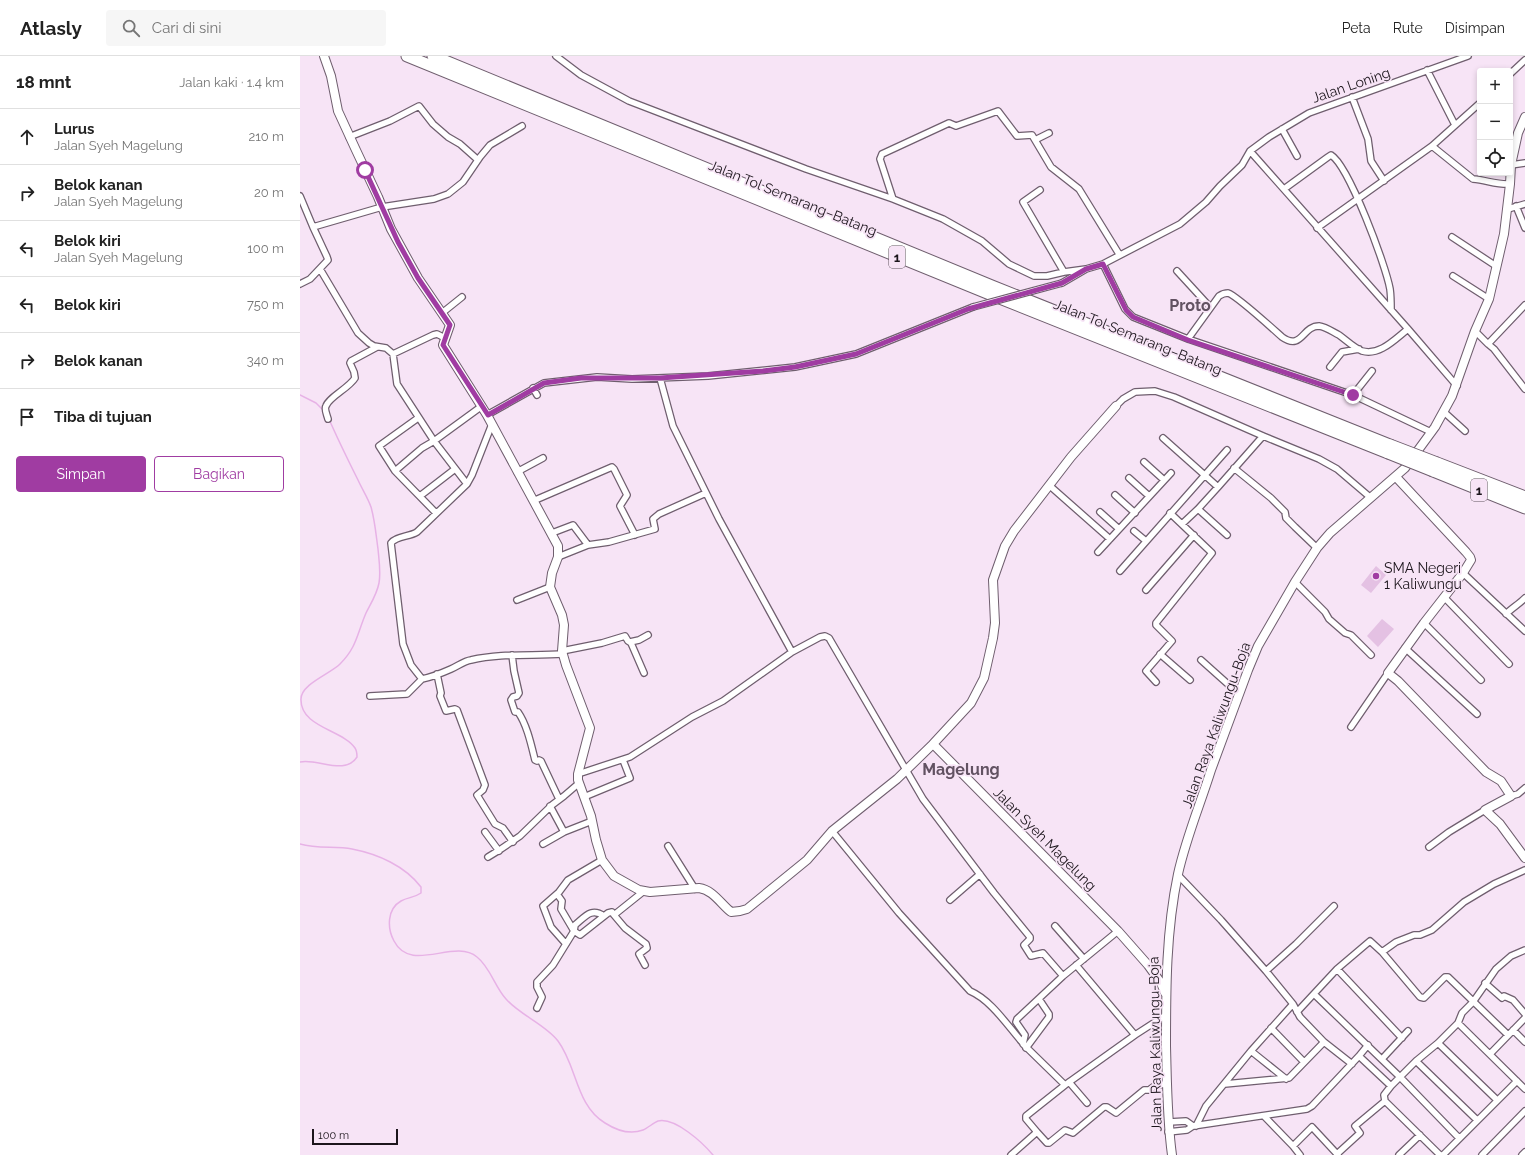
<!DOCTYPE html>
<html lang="id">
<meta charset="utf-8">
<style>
:root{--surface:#fff;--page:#f6f6f6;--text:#222;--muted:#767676;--line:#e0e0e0;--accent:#a03ca2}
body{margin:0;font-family:Raleway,sans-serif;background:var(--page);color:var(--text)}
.controls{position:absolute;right:12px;top:12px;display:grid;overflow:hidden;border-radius:4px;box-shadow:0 2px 6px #0003}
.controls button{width:36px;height:36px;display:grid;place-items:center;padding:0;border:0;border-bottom:1px solid var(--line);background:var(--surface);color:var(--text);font:20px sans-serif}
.scale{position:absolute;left:12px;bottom:10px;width:86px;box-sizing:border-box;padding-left:4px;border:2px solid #1c151c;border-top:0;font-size:11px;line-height:14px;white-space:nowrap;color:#1c151c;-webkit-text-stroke:3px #f7e4f6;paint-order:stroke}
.stop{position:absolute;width:12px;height:12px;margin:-9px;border:3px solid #a03ca2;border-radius:50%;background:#fff}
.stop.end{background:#a03ca2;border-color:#fff;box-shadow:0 1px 4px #0008}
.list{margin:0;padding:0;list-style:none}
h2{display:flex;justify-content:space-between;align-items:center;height:52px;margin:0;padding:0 16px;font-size:17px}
h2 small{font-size:13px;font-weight:400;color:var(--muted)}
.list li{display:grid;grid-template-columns:26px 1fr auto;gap:12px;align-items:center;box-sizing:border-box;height:56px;padding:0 16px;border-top:1px solid var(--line)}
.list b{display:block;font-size:15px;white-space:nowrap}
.list p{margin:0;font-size:13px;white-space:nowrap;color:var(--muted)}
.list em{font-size:13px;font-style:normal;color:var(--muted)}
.actions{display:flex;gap:8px;padding:12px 16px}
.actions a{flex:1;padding:9px 0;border:1px solid var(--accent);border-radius:4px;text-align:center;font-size:14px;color:var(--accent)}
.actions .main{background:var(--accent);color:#fff}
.icon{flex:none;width:22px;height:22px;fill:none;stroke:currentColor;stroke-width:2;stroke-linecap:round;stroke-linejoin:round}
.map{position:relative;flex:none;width:1225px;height:1099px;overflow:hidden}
header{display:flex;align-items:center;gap:24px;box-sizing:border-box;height:56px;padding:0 20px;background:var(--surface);border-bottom:1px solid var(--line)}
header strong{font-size:19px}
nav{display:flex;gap:22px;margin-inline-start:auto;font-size:14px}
.search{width:280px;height:36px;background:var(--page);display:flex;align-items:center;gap:10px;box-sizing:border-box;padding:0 14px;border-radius:4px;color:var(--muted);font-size:15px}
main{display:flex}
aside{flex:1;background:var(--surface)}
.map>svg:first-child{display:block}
</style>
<header>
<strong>Atlasly</strong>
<div class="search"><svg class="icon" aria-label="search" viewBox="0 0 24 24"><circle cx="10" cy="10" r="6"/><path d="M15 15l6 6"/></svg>Cari di sini</div>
<nav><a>Peta</a><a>Rute</a><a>Disimpan</a></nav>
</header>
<main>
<aside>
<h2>18 mnt<small>Jalan kaki · 1.4 km</small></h2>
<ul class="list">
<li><svg class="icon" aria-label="ahead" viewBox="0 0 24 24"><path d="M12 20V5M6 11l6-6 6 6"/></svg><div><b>Lurus</b><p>Jalan Syeh Magelung</p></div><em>210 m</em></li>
<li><svg class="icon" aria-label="right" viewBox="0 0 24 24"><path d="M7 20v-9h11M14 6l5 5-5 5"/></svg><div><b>Belok kanan</b><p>Jalan Syeh Magelung</p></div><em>20 m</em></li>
<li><svg class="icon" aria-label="left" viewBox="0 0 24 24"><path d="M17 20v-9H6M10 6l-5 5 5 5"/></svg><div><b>Belok kiri</b><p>Jalan Syeh Magelung</p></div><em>100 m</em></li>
<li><svg class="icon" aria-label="left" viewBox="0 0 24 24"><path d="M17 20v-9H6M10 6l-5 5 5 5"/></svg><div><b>Belok kiri</b></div><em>750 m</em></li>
<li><svg class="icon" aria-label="right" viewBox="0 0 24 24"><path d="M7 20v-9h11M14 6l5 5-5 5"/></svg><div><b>Belok kanan</b></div><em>340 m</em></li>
<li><svg class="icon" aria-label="arrive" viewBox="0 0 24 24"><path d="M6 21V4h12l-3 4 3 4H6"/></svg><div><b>Tiba di tujuan</b></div></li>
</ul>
<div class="actions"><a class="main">Simpan</a><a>Bagikan</a></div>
</aside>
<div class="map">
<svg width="1225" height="1099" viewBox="0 0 1225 1099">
<rect width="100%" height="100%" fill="#f7e4f6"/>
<path fill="#e4c1e3" d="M 1076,510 L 1086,519 L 1071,537 L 1061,529 Z
M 1082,563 L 1094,573 L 1078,591 L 1067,580 Z"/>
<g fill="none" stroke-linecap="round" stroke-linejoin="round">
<path stroke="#e7b2e6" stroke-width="1.5" d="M 0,339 L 16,347 L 24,355
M 0,706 C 18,702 45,720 57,701 C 57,698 57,695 55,692 C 43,674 0,671 1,643 C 1,628 30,618 40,608 C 57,591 57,578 66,557 C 71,547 77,538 79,527 C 81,516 79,504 78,493 C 76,479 75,465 71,451 C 68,442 62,433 58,424 C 48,404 38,384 29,363
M 0,788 C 17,793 35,790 52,793 C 78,798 105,810 121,831 L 121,837 C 114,842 108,841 101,845 C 87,853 87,872 94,885 C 111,918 154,882 177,901 C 190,911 195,931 206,943 C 220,959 246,969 258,985 C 277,1010 276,1050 305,1067 C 316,1074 330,1079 343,1074 C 348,1072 353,1067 358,1065 C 375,1061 403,1087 413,1099"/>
<g stroke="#6f5e6e" stroke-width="8">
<path id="street" d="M 256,0 L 281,19 L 329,45 L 506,113 L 593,143 L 643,163 L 682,185 L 709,208 L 734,220 L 747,220 L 764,216 L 786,213
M 1127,14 L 1155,69
M 1210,18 L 1225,4
M 1052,41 L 1068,83 L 1071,105 L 1084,125
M 982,73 L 997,100
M 49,81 L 90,65 L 119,50 L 133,68 L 148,81 L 160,88 L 178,104
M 735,84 L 749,77
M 1132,90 L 1173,123 C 1186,124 1197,129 1210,128
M 950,95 L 1108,273 L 1157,330
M 1211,109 L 1225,107
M 984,133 L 1028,101 L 1031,99 C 1049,110 1086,210 1090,233 C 1091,240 1091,247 1091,254
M 740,134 L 723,146 L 764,216
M 0,140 L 13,171
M 593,143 L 580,103 L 582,98 L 649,67 L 656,70 L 698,55 L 717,80 L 732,79 L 751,111 L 779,133 L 819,198
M 1216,150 L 1225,172
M 1208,153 L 1225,148
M 1017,172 L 1132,90 L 1180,47
M 1152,181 L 1196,210
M 803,208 L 825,253 L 833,261 L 888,283 L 1053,339 L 1131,376
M 20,213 L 58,277 L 69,287 L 74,290 L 86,292 L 93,298 L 97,328 L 134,385 L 182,350
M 877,215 L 910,251
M 1153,220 L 1189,243
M 762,227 L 786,213 L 803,208 L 880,168 L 906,146 L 920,130 L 942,109 L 950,95 L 969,81 L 1009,57 L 1168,0
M 0,228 L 10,223 L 28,204 L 27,201 L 13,171 L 82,151 L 134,143 L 148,138 L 163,126 L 180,101 L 190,89 L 222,70
M 142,257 L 162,241
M 1175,275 L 1188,288 L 1225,249
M 888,283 L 919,240 C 922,238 924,237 928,237 C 937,240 973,273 982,281 C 1002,295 1002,270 1019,270 C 1026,271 1033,276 1039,279 C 1046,284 1054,292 1062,295 C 1080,300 1095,283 1108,273
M 1188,288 L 1194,293 L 1225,333
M 93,298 L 133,279 L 137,278 L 145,282
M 1030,311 L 1042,296 L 1059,293
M 360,322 L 373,370 L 419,463 L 492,596
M 233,332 L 237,339
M 1053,339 L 1072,315
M 816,350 L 823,343 L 835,336 L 855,335 L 874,341 L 963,380 L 1019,403 L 1037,413 L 1071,442
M 1144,356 L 1165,375
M 187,359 L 244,327 L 297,321 L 332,323 L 408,320 L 495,311 L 556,298 L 673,251
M 118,362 L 79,390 L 95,415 L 136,457
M 28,363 C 27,359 24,353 26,350 C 29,341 49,332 55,322 L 54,316 L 50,307 L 51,305 L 77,291
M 192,368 L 172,419 L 167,428 L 117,476 C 109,481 96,480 91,487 L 103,588 L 111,609 L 122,623 C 132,621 142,617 151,613 C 158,610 164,605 171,604 C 201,597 232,600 263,598
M 863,382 L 918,431 L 963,380
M 844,406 L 864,424
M 934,412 L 971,442 L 985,456 L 986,462 L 995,471 L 1017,492
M 95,415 L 122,392 L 134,385 L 167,428
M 217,416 L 243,402
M 829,422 L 849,440
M 750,430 L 810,483
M 815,439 L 835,457
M 120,440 L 155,413
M 233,445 L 312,411 L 314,413 L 327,439 L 320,450 L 335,479
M 898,453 L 927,479
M 800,456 L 819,473
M 882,468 L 898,453 L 918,431
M 834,475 L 846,485
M 252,477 L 273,469 L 288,489
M 798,496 L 871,417
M 258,501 L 288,489 L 309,486 L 355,473 L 353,463 L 359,458 L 406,437
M 820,515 L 927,394
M 1163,517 L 1225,575
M 995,526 L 1025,556 L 1029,563 L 1045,577 L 1051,579 L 1071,599
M 846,534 L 894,479
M 1144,541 L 1209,608
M 217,544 L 250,531
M 1206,558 C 1212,552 1219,548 1225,542
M 1124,567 L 1181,624
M 330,586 L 339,584 L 348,579
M 1105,592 L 1177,658
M 262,595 L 302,587 L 325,580 L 328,585 L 331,587 L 344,617
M 860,598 L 890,624
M 212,599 L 214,615 L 219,637 L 217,640 L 213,641 L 211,644 L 215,656 L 218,656 C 227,669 231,688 235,704 L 237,705 L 239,704 L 241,705 L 259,743
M 901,604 L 939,638
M 137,618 L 141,637 L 140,640 L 146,655 L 155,653 L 157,654 L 185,729 L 183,734 L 177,739 L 195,768 L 203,772 L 213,786
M 856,626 L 846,615 L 872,585 L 856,569 L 856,567 L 912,497 L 870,457
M 70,640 L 107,638 L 122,623
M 1051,671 L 1088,617
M 278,718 L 330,701 L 392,661 L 423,645 L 492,596 L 520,581 L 525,580 L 529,582 L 623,743 L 694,837 L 730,881 L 730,883 L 724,889 L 731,900 L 743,897 L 763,920
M 1211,740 L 1218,738 L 1225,732
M 284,741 L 330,722 L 323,704
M 250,750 L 264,776 L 292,765
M 532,775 L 599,857 L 670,935 C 691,944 707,969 722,986
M 185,776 L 199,795
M 243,788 L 264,776
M 368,790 L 395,833
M 1129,791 L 1149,776 L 1185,754
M 188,801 L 201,793 L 220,780 L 252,749 L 264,740 L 278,728
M 878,819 L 921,864 L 966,915 L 993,948 L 1000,961 L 1024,986 L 1052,1008
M 344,835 L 314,859 L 325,872 L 346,888 L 347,892 L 339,898 L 345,909
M 257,838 L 262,845 L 261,853 L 274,875 L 280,879 L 308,857 L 312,856 L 314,859
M 650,844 L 680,818
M 755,870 L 784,903
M 818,875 L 763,920 L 717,963 L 716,966 L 725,979 L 723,988 L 765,1029 L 835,979 L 866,959
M 266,888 L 251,871 L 243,850 L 259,836 L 268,824 L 302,804
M 1082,896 L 1096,886 L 1114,879 L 1120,879 L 1132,874 L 1164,846 L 1194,828 L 1225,814
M 776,909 L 835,979
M 1037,913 L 1102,982
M 966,915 L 996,888 L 1034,850
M 1185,927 L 1202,942 L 1204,940 L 1213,944 L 1225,958
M 1014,938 L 1100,1021 L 1159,1082
M 237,952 L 242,941 L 237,931 L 237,926 L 253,909 L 274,875 L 275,869 C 285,861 291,851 304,860
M 997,956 L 1037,913 L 1070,885 L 1082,896 L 1120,941 L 1124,942 L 1145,921 L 1148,921 L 1207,978
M 1158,967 L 1225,1033
M 971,972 L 1004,1006
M 1213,974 L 1225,986
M 1138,987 L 1197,1044
M 726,992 L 749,961 L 749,958 L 739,943
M 951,995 L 986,1023
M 1190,998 L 1225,962
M 1059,1000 L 1068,989
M 1082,1003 L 1108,975
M 1116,1005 L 1177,1064
M 769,1026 L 787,1047
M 925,1028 L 989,1022 L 1024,986
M 964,1060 L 993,1090 L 1012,1071 L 1038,1099
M 869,1066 L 886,1065 L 893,1070
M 896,1070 L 906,1050 L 951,995 L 993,948
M 737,1076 L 747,1087 L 749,1087 L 765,1074 L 773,1077 L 804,1051 L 807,1051 L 816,1057 L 844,1034 L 849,1034 L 856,1029 L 867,1028
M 868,1076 L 887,1074 L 893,1070 L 1007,1053 L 1012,1050 L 1059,1000 L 1091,1030
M 993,1090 L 1000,1099
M 1037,1098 L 1060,1077 L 1055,1070 L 1085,1045
M 711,1099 L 737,1076 L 726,1063 L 726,1060 L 765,1029
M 1099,1099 L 1120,1079
M 1140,1099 L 1085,1045 L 1084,1039 L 1091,1030 L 1116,1005 L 1138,987 L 1158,967 L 1162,957 L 1173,946 L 1196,913 L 1211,900 L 1225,894
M 1143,1099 L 1217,1025
M 1182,1099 L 1225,1055
M 1222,1099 L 1225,1096"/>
</g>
<g stroke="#6f5e6e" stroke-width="10">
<path id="secondary" d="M 24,0 L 31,20 L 38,55 L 55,92 L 78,141 L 91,173 L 118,222 L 150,269 L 143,289 L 187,359 L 258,490 L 258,501 L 252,517 L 250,531 L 262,559 L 264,569 L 262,595 L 266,609 L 290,672 L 278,718 L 278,724 L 291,760 L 296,784 L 302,804 L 314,820 L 339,834 L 350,836 L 399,832 C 413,834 420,847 431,856 L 440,855 L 447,853 L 507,804 L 532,775 L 597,723 L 633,688 L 818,875 L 848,909 L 861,927 L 865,937
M 1096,421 L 1166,496 L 1170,501 L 1171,504 L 1163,517 L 1124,567 L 1088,617 L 1098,625 L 1186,716 L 1201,725 L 1211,740 L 1185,754 L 1200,768 L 1225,802
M 633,688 L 671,647 L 684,622 L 693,582 L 695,567 L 693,524 L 705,490 L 714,475 L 771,401 L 816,350
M 872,1099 C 867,1063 867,1026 866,990 C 866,932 866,875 878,818 C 886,782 900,749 911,714 L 948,614 L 958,590 L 995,526 L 1017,492 L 1030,477 L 1105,412 L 1135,371 L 1152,340 L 1175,275 L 1189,243 L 1204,178 L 1210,128 L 1211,109 L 1218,77 L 1225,61"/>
</g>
<g stroke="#6f5e6e" stroke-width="13">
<path id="highway" d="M 107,0 L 692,239 L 1088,397
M 133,0 L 692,230 L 1090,389
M 1137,407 L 1225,441
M 1133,415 L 1225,452"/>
</g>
<use href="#street" stroke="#fff" stroke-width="5.5"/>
<use href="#secondary" stroke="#fff" stroke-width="8"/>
<use href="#highway" stroke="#fff" stroke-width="11"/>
<g stroke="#6f5e6e" stroke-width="8" stroke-linecap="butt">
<path id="street-bridge" d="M 673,251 L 762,227"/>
</g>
<g stroke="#6f5e6e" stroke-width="13" stroke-linecap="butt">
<path id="highway-bridge" d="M 1090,389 L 1137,407
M 1088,397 L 1133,415"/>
</g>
<use href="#street-bridge" stroke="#fff" stroke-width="5.5"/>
<use href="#highway-bridge" stroke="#fff" stroke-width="11"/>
</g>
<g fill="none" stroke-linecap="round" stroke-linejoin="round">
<path stroke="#a03ca2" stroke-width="5" d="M 65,114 L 98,186 L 118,222 L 150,269 L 143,289 L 188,359 L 244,327 L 281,322 L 360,322 L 463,315 L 495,311 L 556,298 L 668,253 L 762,227 L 786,213 L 803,208 L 826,254 L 833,261 L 888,284 L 1053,339"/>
</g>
<circle fill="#a03ca2" stroke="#f7e4f6" stroke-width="1.5" cx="1076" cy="520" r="4"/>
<g text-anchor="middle" stroke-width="3.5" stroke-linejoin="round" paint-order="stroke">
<g fill="#f7e4f6" stroke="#5e535d" stroke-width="1">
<rect x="589" y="190" width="16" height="22" rx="3"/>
<rect x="1171" y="423" width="16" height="22" rx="3"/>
</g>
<g font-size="13" font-weight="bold" fill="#1c151c">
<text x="597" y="206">1</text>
<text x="1179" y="439">1</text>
</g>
<g font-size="14" fill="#1c151c" stroke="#f7e4f6">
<text transform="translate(1051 29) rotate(-19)" y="5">Jalan Loning</text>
<text transform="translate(493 142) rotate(22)" y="5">Jalan Tol Semarang–Batang</text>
<text transform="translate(838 281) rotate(22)" y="5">Jalan Tol Semarang–Batang</text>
<text transform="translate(916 669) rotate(-70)" y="5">Jalan Raya Kaliwungu-Boja</text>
<text transform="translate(745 783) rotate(45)" y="5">Jalan Syeh Magelung</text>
<text transform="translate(855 988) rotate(-91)" y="5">Jalan Raya Kaliwungu-Boja</text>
</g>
<g font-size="14" fill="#1c151c" stroke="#f7e4f6" text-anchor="start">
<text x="1084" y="517">SMA Negeri<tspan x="1084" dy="16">1 Kaliwungu</tspan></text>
</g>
<g font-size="16" font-weight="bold" fill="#625262" stroke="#f7e4f6">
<text x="890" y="255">Proto</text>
<text x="661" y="719">Magelung</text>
</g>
</g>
</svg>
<div class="controls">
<button>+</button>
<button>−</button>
<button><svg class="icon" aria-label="locate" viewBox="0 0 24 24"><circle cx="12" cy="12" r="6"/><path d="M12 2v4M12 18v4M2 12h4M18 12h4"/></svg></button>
</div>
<div class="scale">100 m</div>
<div class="stop" style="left:65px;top:114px"></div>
<div class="stop end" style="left:1053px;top:339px"></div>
</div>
</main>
